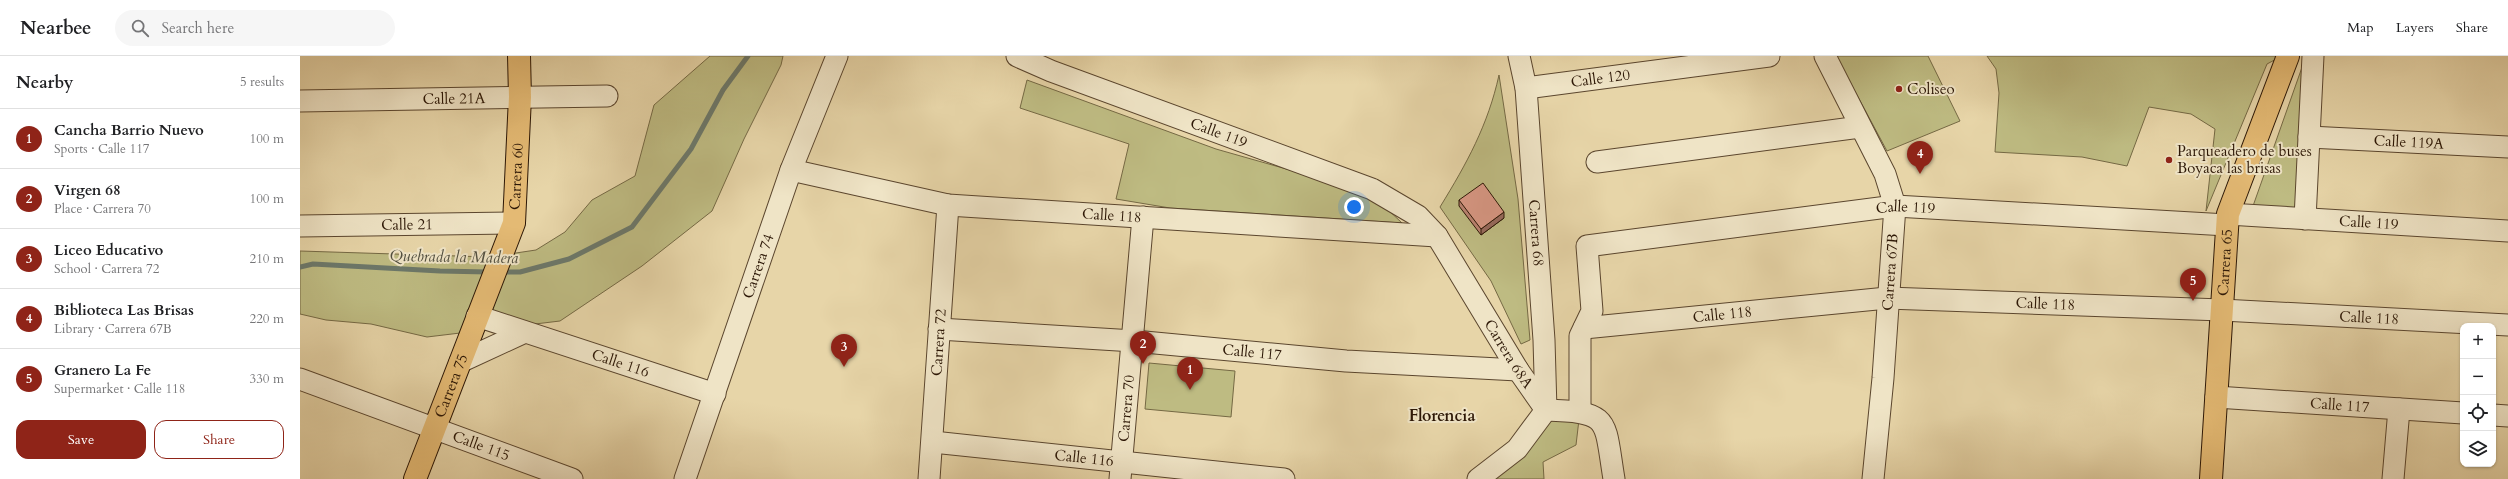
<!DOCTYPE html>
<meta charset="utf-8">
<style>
:root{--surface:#fff;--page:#f6f6f6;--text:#202124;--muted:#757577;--line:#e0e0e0;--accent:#8f2418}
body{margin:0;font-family:Cardo,serif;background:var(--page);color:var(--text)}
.controls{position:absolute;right:12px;bottom:12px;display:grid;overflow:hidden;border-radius:8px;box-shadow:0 1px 3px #0004}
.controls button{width:36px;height:36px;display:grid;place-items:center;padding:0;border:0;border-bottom:1px solid var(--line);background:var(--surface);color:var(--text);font:20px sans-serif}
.you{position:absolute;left:1054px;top:151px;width:14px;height:14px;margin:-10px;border:3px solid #fff;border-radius:50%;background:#1a73e8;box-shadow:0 0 0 6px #1a73e833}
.badge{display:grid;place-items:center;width:26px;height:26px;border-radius:50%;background:var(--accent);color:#fff;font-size:13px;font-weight:700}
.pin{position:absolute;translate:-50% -33px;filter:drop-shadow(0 1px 2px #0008)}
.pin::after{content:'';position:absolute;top:21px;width:14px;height:12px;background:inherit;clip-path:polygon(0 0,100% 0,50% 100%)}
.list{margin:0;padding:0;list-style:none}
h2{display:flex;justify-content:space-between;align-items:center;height:52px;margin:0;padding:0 16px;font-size:17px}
h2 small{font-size:13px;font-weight:400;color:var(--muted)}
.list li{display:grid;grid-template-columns:26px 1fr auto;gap:12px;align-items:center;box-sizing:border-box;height:60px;padding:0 16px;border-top:1px solid var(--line)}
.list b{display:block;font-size:15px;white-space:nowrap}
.list p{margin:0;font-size:13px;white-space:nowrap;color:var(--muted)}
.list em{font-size:13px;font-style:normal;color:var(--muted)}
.actions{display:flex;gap:8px;padding:12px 16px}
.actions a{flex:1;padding:9px 0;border:1px solid var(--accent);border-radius:12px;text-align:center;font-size:14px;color:var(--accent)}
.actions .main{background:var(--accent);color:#fff}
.icon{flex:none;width:22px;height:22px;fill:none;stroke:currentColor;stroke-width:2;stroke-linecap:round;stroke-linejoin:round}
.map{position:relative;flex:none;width:2208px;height:423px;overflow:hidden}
header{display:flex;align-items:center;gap:24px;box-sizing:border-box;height:56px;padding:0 20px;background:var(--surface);border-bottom:1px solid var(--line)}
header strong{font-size:19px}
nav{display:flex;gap:22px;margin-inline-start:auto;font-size:14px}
.search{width:280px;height:36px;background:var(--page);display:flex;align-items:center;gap:10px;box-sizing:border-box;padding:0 14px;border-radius:22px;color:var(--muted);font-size:15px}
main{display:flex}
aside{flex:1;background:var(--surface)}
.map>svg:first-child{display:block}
</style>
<header>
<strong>Nearbee</strong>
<div class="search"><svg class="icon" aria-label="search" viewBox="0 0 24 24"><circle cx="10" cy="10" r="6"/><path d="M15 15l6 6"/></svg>Search here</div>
<nav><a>Map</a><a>Layers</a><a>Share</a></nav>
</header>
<main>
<aside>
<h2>Nearby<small>5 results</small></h2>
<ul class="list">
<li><span class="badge">1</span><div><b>Cancha Barrio Nuevo</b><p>Sports · Calle 117</p></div><em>100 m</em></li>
<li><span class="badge">2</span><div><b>Virgen 68</b><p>Place · Carrera 70</p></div><em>100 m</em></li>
<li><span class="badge">3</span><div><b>Liceo Educativo</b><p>School · Carrera 72</p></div><em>210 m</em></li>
<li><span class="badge">4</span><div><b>Biblioteca Las Brisas</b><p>Library · Carrera 67B</p></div><em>220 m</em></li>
<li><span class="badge">5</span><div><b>Granero La Fe</b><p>Supermarket · Calle 118</p></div><em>330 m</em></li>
</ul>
<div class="actions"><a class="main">Save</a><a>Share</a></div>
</aside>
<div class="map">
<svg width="2208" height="423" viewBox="0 0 2208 423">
<rect width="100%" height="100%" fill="#e7d5a8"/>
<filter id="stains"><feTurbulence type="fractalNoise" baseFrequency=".005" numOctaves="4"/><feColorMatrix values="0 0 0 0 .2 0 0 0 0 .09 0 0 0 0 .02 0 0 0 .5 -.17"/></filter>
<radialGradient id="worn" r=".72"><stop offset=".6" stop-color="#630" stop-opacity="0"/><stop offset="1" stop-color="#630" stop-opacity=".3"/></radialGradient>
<path fill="#bebb82" stroke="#756944" d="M 410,0 L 483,0 L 481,9 L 444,83 L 412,155 L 342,210 L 260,265 L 127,281 L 71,268 L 26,264 L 0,258 L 0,195 L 189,201 L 236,194 L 265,176 L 292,144 L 335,120 L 354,49 Z
M 1536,0 L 1628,0 L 1660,65 L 1587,95 Z
M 1687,0 L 1982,0 L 1967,8 L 1906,155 L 1915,73 L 1891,58 L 1849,51 L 1827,110 L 1782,101 L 1695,96 L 1699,37 L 1696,13 Z
M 2006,0 L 1996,153 L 1953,150 Z
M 1199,19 L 1218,143 L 1230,284 L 1221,288 L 1191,225 L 1140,151 C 1167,107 1188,69 1199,19 Z
M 727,24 L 916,93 L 1018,122 L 1083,149 L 1102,167 L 870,152 L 816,143 L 829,88 L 720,52 Z
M 849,307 L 935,315 L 931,361 L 845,353 Z
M 1246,354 L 1280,355 L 1276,389 L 1243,406 L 1244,423 L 1188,423 Z"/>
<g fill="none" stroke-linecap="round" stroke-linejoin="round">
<path stroke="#6c786a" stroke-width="5" d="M 0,211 L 13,208 L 140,215 L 188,216
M 200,216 L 220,216 L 269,203 L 332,171 L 391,93 L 423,34 L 448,0"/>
<g stroke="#5b462e" stroke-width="23">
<g id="minor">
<path id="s1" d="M 717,0 L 751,15 L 1072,133 L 1118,160 L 1137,180 L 1218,314 L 1246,354"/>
<path id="s2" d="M 1219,0 L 1226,32 L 1244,284 L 1246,354"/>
<path d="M 1525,0 L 1585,118 L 1595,150 L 1583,322 L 1573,423"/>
<path id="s3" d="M 1226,32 L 1469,0"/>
<path id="s4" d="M 0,45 L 307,40"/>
<path id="s5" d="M 2009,81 L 2208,91"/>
<path d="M 1297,106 L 1560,71"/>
<path id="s6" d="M 491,114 L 648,149 L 1137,180"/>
<path id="s7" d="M 1928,158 L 2208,175"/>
<path d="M 2005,163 L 2013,0"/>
<path id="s8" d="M 0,170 L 214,167"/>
<path id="s9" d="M 177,260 L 415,338"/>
<path id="s10" d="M 1284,272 L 1587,242 L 1922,254 L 2208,269"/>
<path id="s11" d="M 639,273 L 834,285 L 1046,305 L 1218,314"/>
<path d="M 160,306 L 225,276"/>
<path id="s12" d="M 0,323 L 272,423"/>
<path id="s13" d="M 1916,341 L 2163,357"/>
<path d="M 1246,354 C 1312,356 1304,363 1314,423"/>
<path id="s14" d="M 1280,355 L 1280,280 L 1292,255 L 1287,190 L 1595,150 L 1927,169"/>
<path d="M 2193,359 L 2208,360"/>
<path id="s15" d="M 633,386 L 984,423"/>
<path id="s16" d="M 385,423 L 491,114 L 537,0"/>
<path id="s17" d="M 629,423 L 648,149"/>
<path id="s18" d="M 820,423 L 843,161"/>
<path d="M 1178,423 L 1217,393 L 1246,354"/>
<path d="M 2093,423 L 2099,353"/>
</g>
</g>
<g stroke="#2c1706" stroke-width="24">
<g id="major">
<path id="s19" d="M 115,423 L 214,167 L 220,41 L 219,0"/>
<path id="s20" d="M 1911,423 L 1928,158 L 1988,0"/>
</g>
</g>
<use href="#minor" stroke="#efe4c6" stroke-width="21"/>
<use href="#major" stroke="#e4ba74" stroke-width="22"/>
</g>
<path fill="#bb8372" stroke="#2c1706" d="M 1159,144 L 1204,162 L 1181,179 L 1159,150 Z"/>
<path fill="#986a5d" stroke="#2c1706" d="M 1204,156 L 1204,162 L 1181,179 L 1181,173 Z"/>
<path fill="#d99885" stroke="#2c1706" d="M 1183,127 L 1204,156 L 1181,173 L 1159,144 Z"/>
<g fill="#8f2418" stroke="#efe4c6" stroke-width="1.5">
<circle cx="1599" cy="33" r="4"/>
<circle cx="1869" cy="104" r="4"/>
</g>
<g text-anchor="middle" stroke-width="4" stroke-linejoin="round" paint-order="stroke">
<g font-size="15" fill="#2c1706" stroke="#efe4c6">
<text dy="5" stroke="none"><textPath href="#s3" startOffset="75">Calle 120</textPath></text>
<text dy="5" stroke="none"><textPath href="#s4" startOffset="154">Calle 21A</textPath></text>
<text dy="5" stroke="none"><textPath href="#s1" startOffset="216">Calle 119</textPath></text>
<text dy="5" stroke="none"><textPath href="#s5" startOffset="100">Calle 119A</textPath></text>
<text dy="5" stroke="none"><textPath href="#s19" startOffset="321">Carrera 60</textPath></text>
<text dy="5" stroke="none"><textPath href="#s14" startOffset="489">Calle 119</textPath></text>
<text dy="5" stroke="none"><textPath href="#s6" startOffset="325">Calle 118</textPath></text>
<text dy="5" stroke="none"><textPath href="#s7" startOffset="141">Calle 119</textPath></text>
<text dy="5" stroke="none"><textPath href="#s8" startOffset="107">Calle 21</textPath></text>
<text dy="5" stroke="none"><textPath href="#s2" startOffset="178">Carrera 68</textPath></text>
<text dy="5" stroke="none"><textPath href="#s20" startOffset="217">Carrera 65</textPath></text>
<text dy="5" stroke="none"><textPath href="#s16" startOffset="225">Carrera 74</textPath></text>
<text transform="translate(1590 216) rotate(-86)" y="5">Carrera 67B</text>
<text dy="5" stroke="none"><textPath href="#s10" startOffset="463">Calle 118</textPath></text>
<text dy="5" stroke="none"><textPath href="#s10" startOffset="139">Calle 118</textPath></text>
<text dy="5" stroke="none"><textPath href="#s10" startOffset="787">Calle 118</textPath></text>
<text dy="5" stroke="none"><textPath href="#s17" startOffset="137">Carrera 72</textPath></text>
<text dy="5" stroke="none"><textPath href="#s11" startOffset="314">Calle 117</textPath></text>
<text dy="5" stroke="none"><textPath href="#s1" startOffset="598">Carrera 68A</textPath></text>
<text dy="5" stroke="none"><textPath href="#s9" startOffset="151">Calle 116</textPath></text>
<text dy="5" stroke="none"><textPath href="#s19" startOffset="100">Carrera 75</textPath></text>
<text dy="5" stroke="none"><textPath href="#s13" startOffset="124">Calle 117</textPath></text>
<text dy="5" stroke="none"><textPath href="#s18" startOffset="71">Carrera 70</textPath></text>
<text dy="5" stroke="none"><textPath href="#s12" startOffset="193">Calle 115</textPath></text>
<text dy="5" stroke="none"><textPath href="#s15" startOffset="152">Calle 116</textPath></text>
</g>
<g font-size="15" fill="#2c1706" stroke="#efe4c6" text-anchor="start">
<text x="1607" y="38">Coliseo</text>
<text x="1877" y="100">Parqueadero de buses<tspan x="1877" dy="17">Boyaca las brisas</tspan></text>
</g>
<g font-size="16" font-style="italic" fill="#514f40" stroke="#efe4c6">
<text transform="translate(154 200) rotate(1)" y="6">Quebrada la Madera</text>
</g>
<g font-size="16" font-weight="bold" fill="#2c1706" stroke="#efe4c6">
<text x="1142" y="365">Florencia</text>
</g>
</g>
<rect width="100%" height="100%" filter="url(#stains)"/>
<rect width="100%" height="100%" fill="url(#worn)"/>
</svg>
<div class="controls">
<button>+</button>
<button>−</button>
<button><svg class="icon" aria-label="locate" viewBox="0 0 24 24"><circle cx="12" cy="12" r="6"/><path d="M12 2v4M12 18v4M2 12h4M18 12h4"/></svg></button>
<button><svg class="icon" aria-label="layers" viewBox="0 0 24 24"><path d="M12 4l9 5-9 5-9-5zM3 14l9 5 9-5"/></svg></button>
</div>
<div class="you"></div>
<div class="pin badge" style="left:890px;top:334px">1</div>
<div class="pin badge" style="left:843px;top:308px">2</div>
<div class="pin badge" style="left:544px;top:311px">3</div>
<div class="pin badge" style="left:1620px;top:118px">4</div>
<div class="pin badge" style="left:1893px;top:245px">5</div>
</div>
</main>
